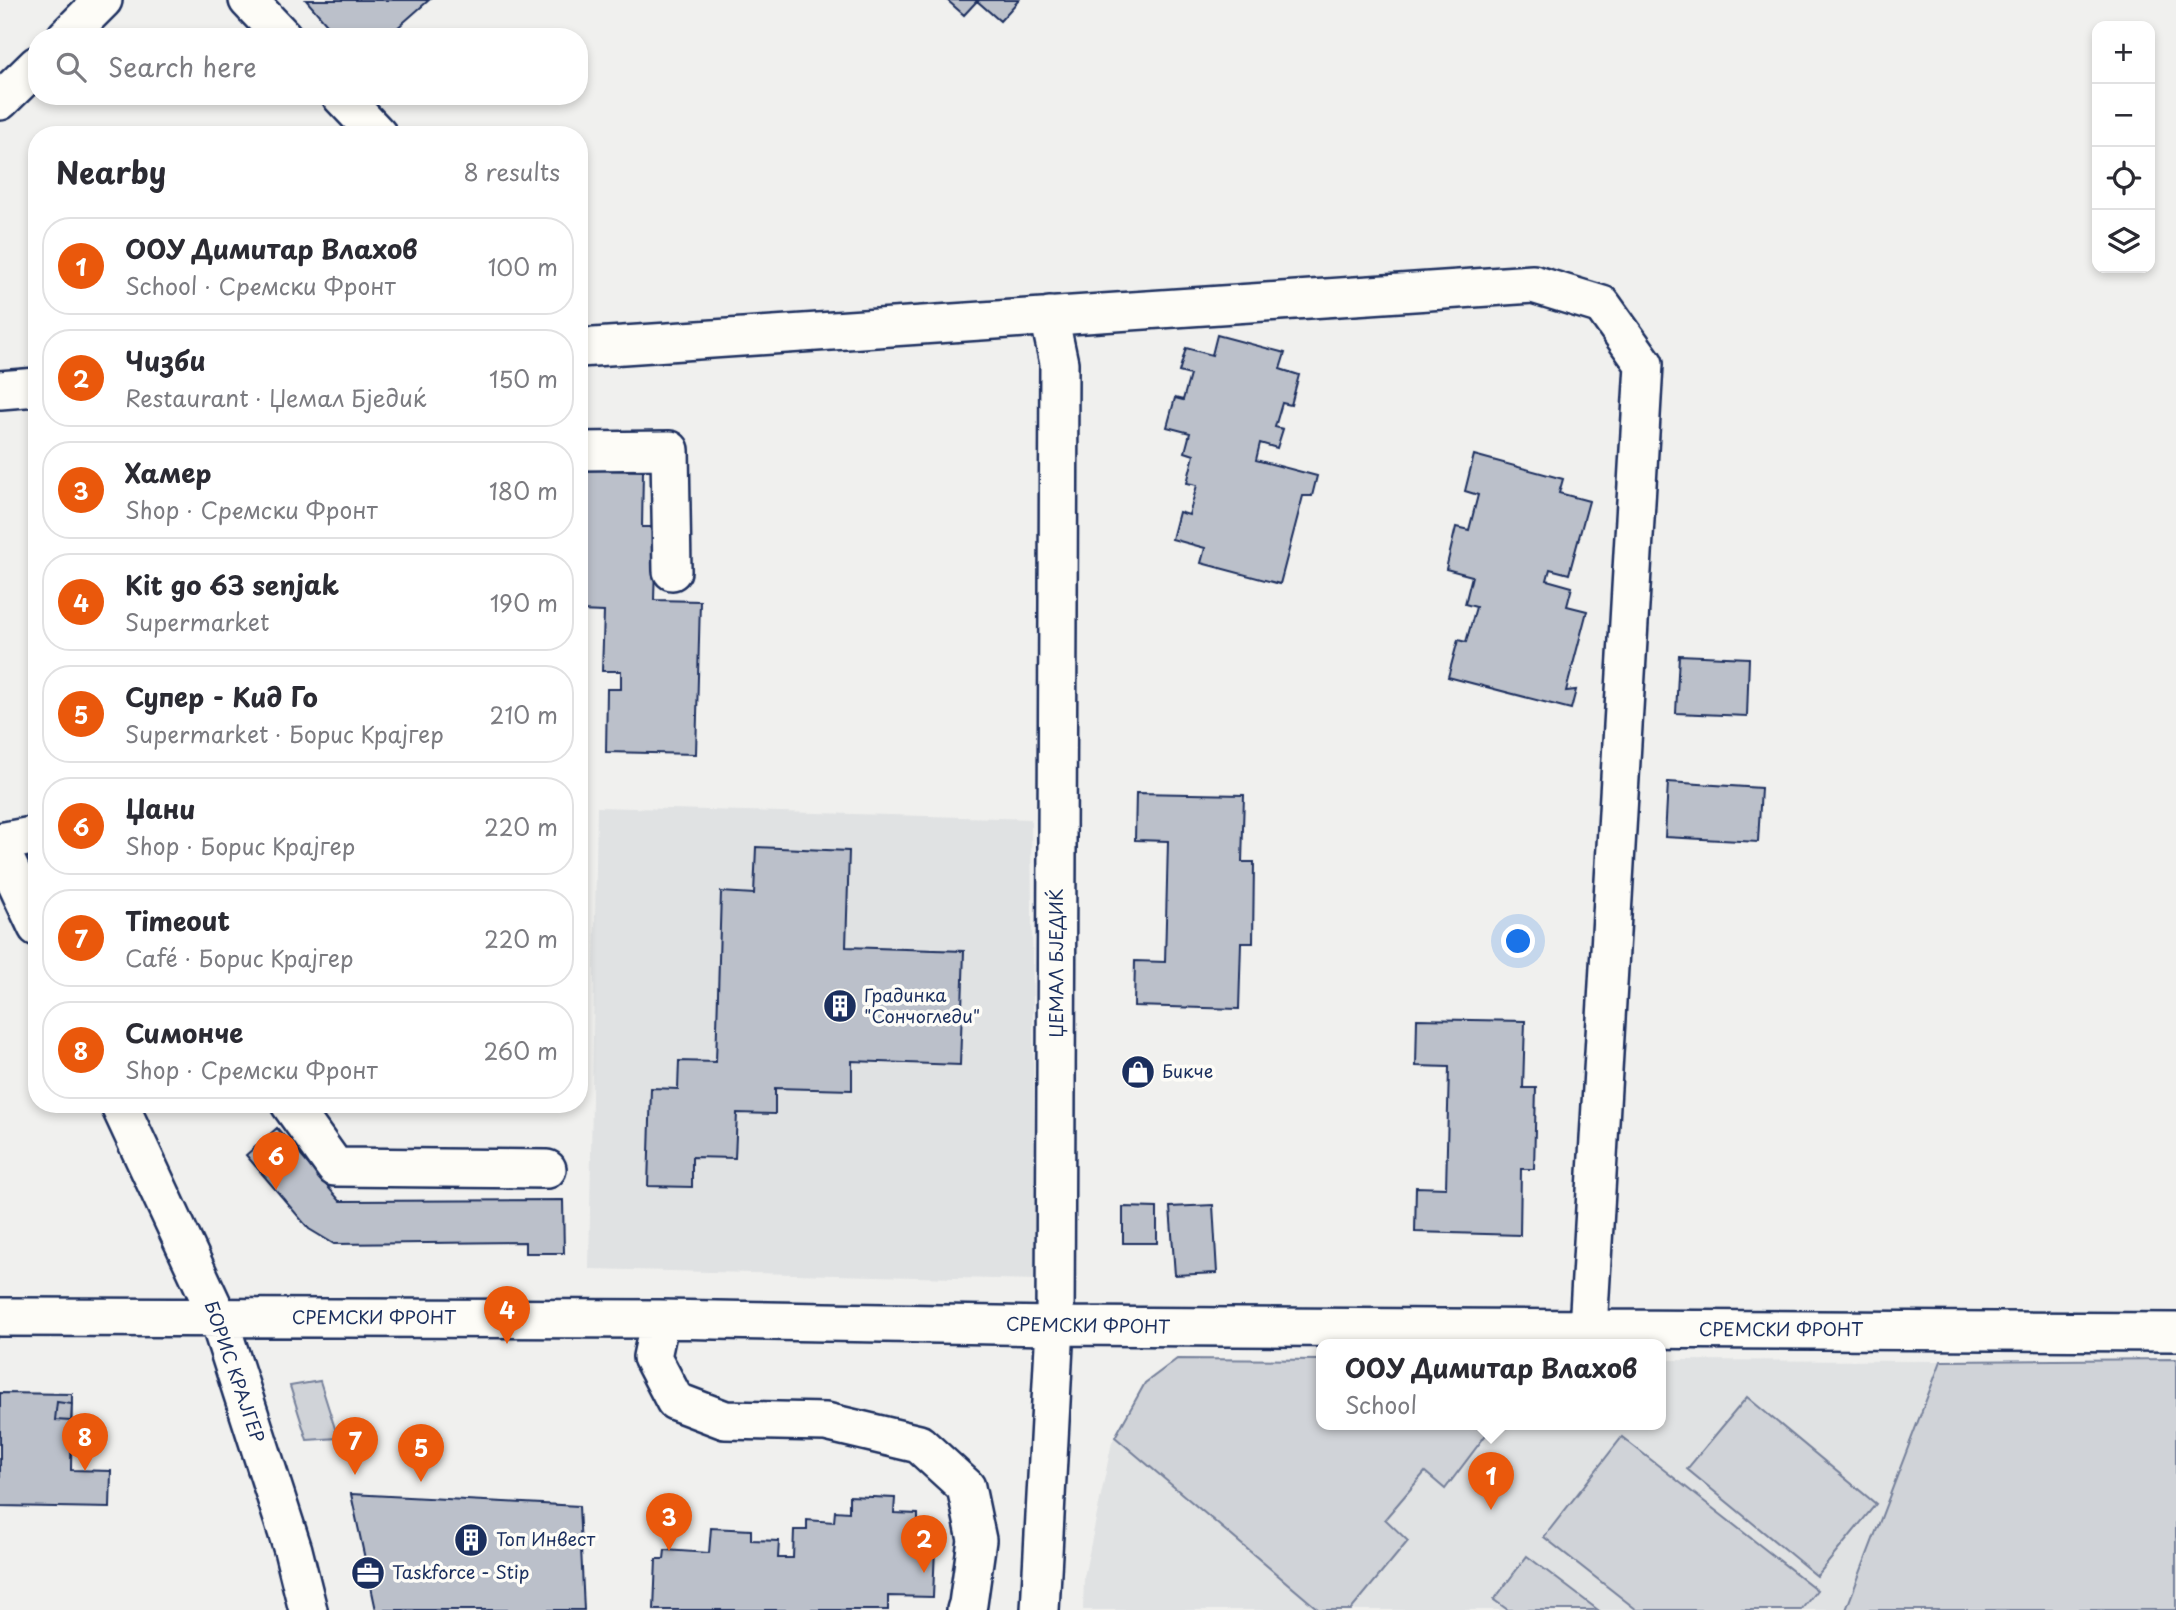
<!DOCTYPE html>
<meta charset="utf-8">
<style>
:root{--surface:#fff;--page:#f2f2f3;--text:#2b2b33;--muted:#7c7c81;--line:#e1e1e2;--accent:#ea580c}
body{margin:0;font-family:"Playpen Sans",sans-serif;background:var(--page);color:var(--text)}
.controls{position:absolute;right:21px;top:21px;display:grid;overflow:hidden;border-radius:14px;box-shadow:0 4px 10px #0003}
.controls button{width:63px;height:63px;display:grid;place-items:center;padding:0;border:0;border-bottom:2px solid var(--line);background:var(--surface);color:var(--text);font:35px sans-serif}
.you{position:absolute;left:1519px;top:942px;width:24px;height:24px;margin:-18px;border:5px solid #fff;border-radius:50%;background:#1a73e8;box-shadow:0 0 0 10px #1a73e833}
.badge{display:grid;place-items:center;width:46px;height:46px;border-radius:50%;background:var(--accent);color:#fff;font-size:23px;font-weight:700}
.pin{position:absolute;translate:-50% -58px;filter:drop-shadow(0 2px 4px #0008)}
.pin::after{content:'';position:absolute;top:37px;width:24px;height:21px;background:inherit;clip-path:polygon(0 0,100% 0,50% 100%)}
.popup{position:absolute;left:1316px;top:1339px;width:350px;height:91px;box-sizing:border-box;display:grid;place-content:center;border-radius:14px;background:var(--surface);filter:drop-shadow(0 2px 5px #0005);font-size:23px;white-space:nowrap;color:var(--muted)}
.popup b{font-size:26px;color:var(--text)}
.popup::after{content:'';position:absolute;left:50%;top:100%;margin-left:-14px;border:14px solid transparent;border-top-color:var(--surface)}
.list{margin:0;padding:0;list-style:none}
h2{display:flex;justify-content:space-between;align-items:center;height:91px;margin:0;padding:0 28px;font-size:30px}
h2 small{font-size:23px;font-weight:400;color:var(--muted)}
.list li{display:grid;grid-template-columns:46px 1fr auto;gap:21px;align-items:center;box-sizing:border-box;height:98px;margin:0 14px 14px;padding:0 14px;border:2px solid var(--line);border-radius:28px}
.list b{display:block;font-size:26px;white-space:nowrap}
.list p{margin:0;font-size:23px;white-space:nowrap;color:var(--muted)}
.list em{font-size:23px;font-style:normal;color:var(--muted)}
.icon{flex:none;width:38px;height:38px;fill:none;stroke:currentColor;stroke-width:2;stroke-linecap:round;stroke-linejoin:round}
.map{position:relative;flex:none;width:2176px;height:1610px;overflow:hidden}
.search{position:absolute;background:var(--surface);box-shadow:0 4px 10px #0003;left:28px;top:28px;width:560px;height:77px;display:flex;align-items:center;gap:18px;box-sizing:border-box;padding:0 24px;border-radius:28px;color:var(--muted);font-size:26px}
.panel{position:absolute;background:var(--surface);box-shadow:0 4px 10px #0003;left:28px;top:126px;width:560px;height:987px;border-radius:28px}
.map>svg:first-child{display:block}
</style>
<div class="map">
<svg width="2176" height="1610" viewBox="0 0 2176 1610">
<rect width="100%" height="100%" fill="#f0f0ee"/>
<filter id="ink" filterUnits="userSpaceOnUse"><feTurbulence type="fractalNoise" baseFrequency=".0143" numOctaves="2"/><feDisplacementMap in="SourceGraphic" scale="14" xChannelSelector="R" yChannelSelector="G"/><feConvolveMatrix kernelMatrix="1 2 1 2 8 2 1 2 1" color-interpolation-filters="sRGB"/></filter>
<g filter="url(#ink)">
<path fill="#e0e2e3" d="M 597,807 L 1031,819 L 1036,1280 L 589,1269 Z
M 1177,1359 L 1321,1359 L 1321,1424 L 1661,1424 L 1661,1360 L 1941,1361 L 1846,1610 L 1083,1610 L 1084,1577 L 1112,1442 L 1145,1383 Z"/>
<path fill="#d0d3d8" stroke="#76819b" stroke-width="2" d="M 1177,1359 L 1321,1360 L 1321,1424 L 1494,1424 L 1445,1489 L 1425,1472 L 1385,1519 L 1408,1541 L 1351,1610 L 1319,1610 L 1115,1437 L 1145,1383 Z
M 2176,1359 L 2176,1610 L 1846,1610 L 1941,1361 Z
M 320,1381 L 338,1438 L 307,1440 L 290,1386 Z
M 1747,1397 L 1876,1504 L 1817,1576 L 1687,1469 Z
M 1622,1437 L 1817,1590 L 1801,1610 L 1637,1610 L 1544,1537 Z
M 1527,1556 L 1598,1610 L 1508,1610 L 1494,1600 Z"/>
<path fill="#bbc0ca" stroke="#1b2f5e" stroke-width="2" d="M 306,0 L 429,0 L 387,37 L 338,37 Z
M 947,0 L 1019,0 L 1000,21 L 977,1 L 964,15 Z
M 1217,335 L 1285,353 L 1280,369 L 1299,375 L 1291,405 L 1282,403 L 1275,427 L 1283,429 L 1277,448 L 1260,443 L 1256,460 L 1317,476 L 1312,496 L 1303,496 L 1280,584 L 1201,563 L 1205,548 L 1172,539 L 1179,512 L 1189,515 L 1197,485 L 1187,483 L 1194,455 L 1185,452 L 1190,433 L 1167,427 L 1175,398 L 1183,400 L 1190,375 L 1179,372 L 1186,348 L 1212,355 Z
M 1474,455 L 1563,479 L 1559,493 L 1589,501 L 1569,574 L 1550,569 L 1547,580 L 1572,587 L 1567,606 L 1587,611 L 1566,691 L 1576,690 L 1571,709 L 1448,677 L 1458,640 L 1466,642 L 1476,607 L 1465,604 L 1472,576 L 1446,569 L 1456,527 L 1469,530 L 1478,495 L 1465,491 Z
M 579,469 L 643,471 L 642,527 L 656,527 L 654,600 L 700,601 L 696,754 L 606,752 L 607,689 L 621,689 L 621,671 L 602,671 L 604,612 L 579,611 Z
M 1679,655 L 1749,658 L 1747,716 L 1676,713 Z
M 1668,782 L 1761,788 L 1758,842 L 1665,837 Z
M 1136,793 L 1244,795 L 1242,862 L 1254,862 L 1253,943 L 1241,943 L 1239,1009 L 1134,1006 L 1135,961 L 1165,962 L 1168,841 L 1135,840 Z
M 756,847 L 849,851 L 846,947 L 964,951 L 960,1065 L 852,1061 L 852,1090 L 775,1088 L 775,1114 L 737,1113 L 735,1158 L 692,1157 L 692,1187 L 648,1186 L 651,1088 L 678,1089 L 679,1061 L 716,1062 L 721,892 L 754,894 Z
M 1417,1019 L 1525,1021 L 1523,1088 L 1536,1088 L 1534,1169 L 1521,1169 L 1520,1235 L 1415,1232 L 1416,1187 L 1446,1188 L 1449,1067 L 1416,1066 Z
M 277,1128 L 340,1201 L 563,1200 L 564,1253 L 525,1253 L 525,1242 L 334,1244 L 309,1229 L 246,1155 Z
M 1213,1205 L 1217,1273 L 1175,1275 L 1170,1207 Z
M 1123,1207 L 1157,1208 L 1157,1243 L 1123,1243 Z
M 0,1393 L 72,1394 L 71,1470 L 111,1471 L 110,1508 L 0,1506 Z
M 57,1402 L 72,1404 L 71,1421 L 55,1420 Z
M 351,1494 L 579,1506 L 584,1610 L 376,1610 Z
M 849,1496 L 895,1498 L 894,1513 L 918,1514 L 918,1522 L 936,1523 L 933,1597 L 888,1596 L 888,1610 L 654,1610 L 656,1559 L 664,1559 L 665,1550 L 709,1553 L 711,1528 L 751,1530 L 751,1540 L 779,1541 L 778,1558 L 793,1558 L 794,1530 L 807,1530 L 807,1520 L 834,1522 L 835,1511 L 849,1512 Z"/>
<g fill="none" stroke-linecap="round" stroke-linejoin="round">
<g stroke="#1b2f5e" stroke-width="42">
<path id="minor" d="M 248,0 L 283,37
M 66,37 L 103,0
M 341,96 L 378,135
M 0,101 L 37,65
M 579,348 L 1533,284 L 1602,305 L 1644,364 L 1588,1329
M 0,390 L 37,387
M 579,451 L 670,450 L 672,571
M 0,842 L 37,835
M 0,848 L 37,927
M 119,1104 L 218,1317 L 293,1550 L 308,1610
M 290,1104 L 335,1167 L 547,1169
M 0,1317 L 660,1319 L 1055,1326 L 2176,1332
M 660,1319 L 652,1357 L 675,1401 L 725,1420 L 826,1422 L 919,1444 L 966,1487 L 977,1540 L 968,1604 L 966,1610
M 1040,1610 L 1055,1326 L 1059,363 L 1049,316"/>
</g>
<use href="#minor" stroke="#fdfcf7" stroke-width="37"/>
</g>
</g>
<defs>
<g id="building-disc" transform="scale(1.75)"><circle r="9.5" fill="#1b2f5e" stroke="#fdfcf7"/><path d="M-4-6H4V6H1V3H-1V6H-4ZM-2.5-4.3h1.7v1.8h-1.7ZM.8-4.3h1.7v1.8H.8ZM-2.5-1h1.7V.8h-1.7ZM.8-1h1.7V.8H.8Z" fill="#fff"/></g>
<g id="shop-disc" transform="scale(1.75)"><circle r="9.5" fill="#1b2f5e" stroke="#fdfcf7"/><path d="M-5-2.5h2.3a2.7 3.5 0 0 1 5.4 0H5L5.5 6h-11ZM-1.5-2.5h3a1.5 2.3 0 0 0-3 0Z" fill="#fff"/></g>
<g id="office-disc" transform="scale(1.75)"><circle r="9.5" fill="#1b2f5e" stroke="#fdfcf7"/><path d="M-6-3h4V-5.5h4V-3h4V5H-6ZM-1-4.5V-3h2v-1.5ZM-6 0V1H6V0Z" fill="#fff"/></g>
</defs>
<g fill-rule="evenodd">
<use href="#building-disc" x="840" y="1006"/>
<use href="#shop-disc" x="1138" y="1072"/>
<use href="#building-disc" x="471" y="1540"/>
<use href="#office-disc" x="368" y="1573"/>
</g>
<g text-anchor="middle" stroke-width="7" stroke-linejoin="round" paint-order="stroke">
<g font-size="18" fill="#1b2f5e" stroke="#fdfcf7">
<text transform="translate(1057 963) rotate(-90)" y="6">ЏЕМАЛ БЈЕДИЌ</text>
<text x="374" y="1324">СРЕМСКИ ФРОНТ</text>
<text transform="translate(1088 1326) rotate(1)" y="6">СРЕМСКИ ФРОНТ</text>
<text x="1781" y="1336">СРЕМСКИ ФРОНТ</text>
<text transform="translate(234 1372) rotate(71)" y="6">БОРИС КРАЈГЕР</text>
</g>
<g font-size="18" fill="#1b2f5e" stroke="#fdfcf7" text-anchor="start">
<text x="864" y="1002">Градинка<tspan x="864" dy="21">"Сончогледи"</tspan></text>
<text x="1162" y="1078">Бикче</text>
<text x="496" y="1546">Топ Инвест</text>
<text x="392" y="1579">Taskforce - Stip</text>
</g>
</g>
</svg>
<div class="controls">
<button>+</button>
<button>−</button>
<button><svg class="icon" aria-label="locate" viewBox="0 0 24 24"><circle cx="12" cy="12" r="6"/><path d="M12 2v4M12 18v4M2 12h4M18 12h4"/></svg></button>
<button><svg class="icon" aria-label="layers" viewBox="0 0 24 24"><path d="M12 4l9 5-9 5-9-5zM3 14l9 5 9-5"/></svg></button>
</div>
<div class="you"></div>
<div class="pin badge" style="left:1491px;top:1510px">1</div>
<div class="popup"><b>ООУ Димитар Влахов</b>School</div>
<div class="pin badge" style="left:924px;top:1573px">2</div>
<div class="pin badge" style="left:669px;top:1551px">3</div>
<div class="pin badge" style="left:507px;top:1344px">4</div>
<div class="pin badge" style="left:421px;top:1482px">5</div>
<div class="pin badge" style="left:276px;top:1190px">6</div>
<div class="pin badge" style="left:355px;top:1475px">7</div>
<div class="pin badge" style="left:85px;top:1471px">8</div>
<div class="search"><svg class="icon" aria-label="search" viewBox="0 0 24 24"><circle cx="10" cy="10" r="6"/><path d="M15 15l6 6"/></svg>Search here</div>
<section class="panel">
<h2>Nearby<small>8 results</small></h2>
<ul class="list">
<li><span class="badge">1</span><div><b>ООУ Димитар Влахов</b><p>School · Сремски Фронт</p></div><em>100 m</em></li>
<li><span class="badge">2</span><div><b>Чизби</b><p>Restaurant · Џемал Бједиќ</p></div><em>150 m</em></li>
<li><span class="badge">3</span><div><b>Хамер</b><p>Shop · Сремски Фронт</p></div><em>180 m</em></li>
<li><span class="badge">4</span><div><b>Kit go 63 senjak</b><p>Supermarket</p></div><em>190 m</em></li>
<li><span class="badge">5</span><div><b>Супер - Кид Го</b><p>Supermarket · Борис Крајгер</p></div><em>210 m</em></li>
<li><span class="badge">6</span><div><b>Џани</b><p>Shop · Борис Крајгер</p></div><em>220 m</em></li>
<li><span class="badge">7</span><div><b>Timeout</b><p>Café · Борис Крајгер</p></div><em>220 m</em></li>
<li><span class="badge">8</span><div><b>Симонче</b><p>Shop · Сремски Фронт</p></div><em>260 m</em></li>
</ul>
</section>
</div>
